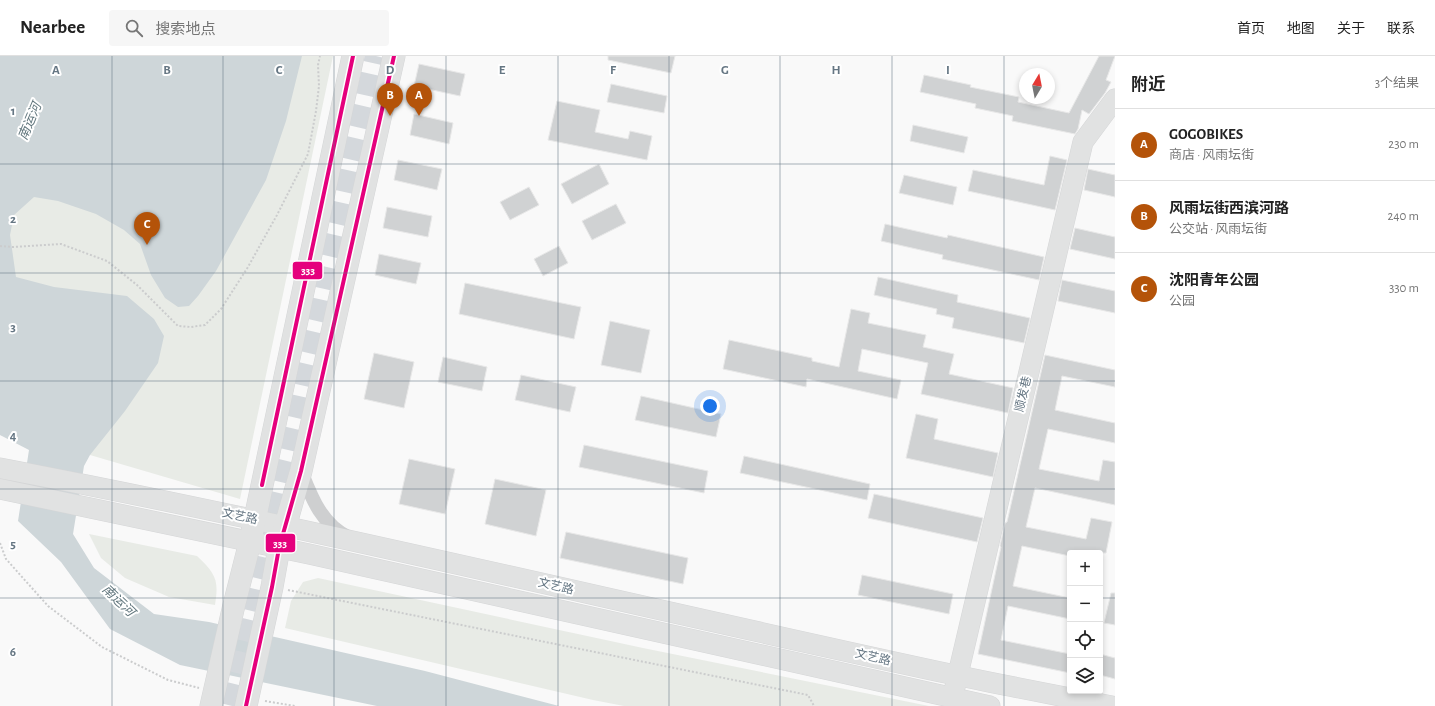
<!DOCTYPE html>
<html lang="zh">
<meta charset="utf-8">
<style>
:root{--surface:#fff;--page:#f6f6f6;--text:#222;--muted:#767676;--line:#e0e0e0;--accent:#b45309}
body{margin:0;font-family:"Alegreya Sans","Noto Sans SC",sans-serif;background:var(--page);color:var(--text)}
.controls{position:absolute;right:12px;bottom:12px;display:grid;overflow:hidden;border-radius:4px;box-shadow:0 2px 6px #0003}
.controls button{width:36px;height:36px;display:grid;place-items:center;padding:0;border:0;border-bottom:1px solid var(--line);background:var(--surface);color:var(--text);font:20px sans-serif}
.compass{position:absolute;left:1019px;top:12px;width:36px;height:36px;border-radius:50%;background:var(--surface);box-shadow:0 2px 6px #0003;rotate:10deg}
.you{position:absolute;left:710px;top:350px;width:14px;height:14px;margin:-10px;border:3px solid #fff;border-radius:50%;background:#1a73e8;box-shadow:0 0 0 6px #1a73e833}
.badge{display:grid;place-items:center;width:26px;height:26px;border-radius:50%;background:var(--accent);color:#fff;font-size:13px;font-weight:700}
.pin{position:absolute;translate:-50% -33px;filter:drop-shadow(0 1px 2px #0008)}
.pin::after{content:'';position:absolute;top:21px;width:14px;height:12px;background:inherit;clip-path:polygon(0 0,100% 0,50% 100%)}
.list{margin:0;padding:0;list-style:none}
h2{display:flex;justify-content:space-between;align-items:center;height:52px;margin:0;padding:0 16px;font-size:17px}
h2 small{font-size:13px;font-weight:400;color:var(--muted)}
.list li{display:grid;grid-template-columns:26px 1fr auto;gap:12px;align-items:center;box-sizing:border-box;height:72px;padding:0 16px;border-top:1px solid var(--line)}
.list b{display:block;font-size:15px;white-space:nowrap}
.list p{margin:0;font-size:13px;white-space:nowrap;color:var(--muted)}
.list em{font-size:13px;font-style:normal;color:var(--muted)}
.icon{flex:none;width:22px;height:22px;fill:none;stroke:currentColor;stroke-width:2;stroke-linecap:round;stroke-linejoin:round}
.map{position:relative;flex:none;width:1115px;height:650px;overflow:hidden}
header{display:flex;align-items:center;gap:24px;box-sizing:border-box;height:56px;padding:0 20px;background:var(--surface);border-bottom:1px solid var(--line)}
header strong{font-size:19px}
nav{display:flex;gap:22px;margin-inline-start:auto;font-size:14px}
.search{width:280px;height:36px;background:var(--page);display:flex;align-items:center;gap:10px;box-sizing:border-box;padding:0 14px;border-radius:4px;color:var(--muted);font-size:15px}
main{display:flex}
aside{flex:1;background:var(--surface)}
.map>svg:first-child{display:block}
</style>
<header>
<strong>Nearbee</strong>
<div class="search"><svg class="icon" aria-label="search" viewBox="0 0 24 24"><circle cx="10" cy="10" r="6"/><path d="M15 15l6 6"/></svg>搜索地点</div>
<nav><a>首页</a><a>地图</a><a>关于</a><a>联系</a></nav>
</header>
<main>
<div class="map">
<svg width="1115" height="650" viewBox="0 0 1115 650">
<rect width="100%" height="100%" fill="#f9f9f9"/>
<path fill="#e8ebe6" d="M 0,0 L 333,0 L 240,443 L 90,399 L 0,379 Z
M 89,478 L 197,500 C 216,518 219,524 215,549 L 169,541 L 125,522 L 101,502 Z
M 318,522 L 643,592 L 929,650 L 624,650 L 593,644 L 285,572 L 291,545 L 303,526 Z"/>
<path fill="#ced6d9" d="M 0,0 L 302,0 L 286,65 L 266,124 L 216,215 L 198,240 L 189,250 L 178,251 L 165,242 L 151,219 L 140,188 L 124,174 L 96,158 L 58,145 L 34,141 L 14,159 L 10,179 L 16,221 L 54,231 L 127,240 L 154,263 L 164,280 L 158,307 L 125,355 L 90,399 L 84,410 L 73,478 L 94,512 L 154,558 L 209,566 L 425,615 L 559,650 L 377,650 L 180,609 L 110,573 L 61,506 L 18,465 L 29,394 L 0,379 Z"/>
<path fill="#d0d2d3" stroke="#e8e8e8" d="M 608,0 L 675,0 L 671,17 L 608,4 Z
M 1099,0 L 1115,0 L 1106,24 L 1111,26 L 1105,37 L 1089,58 L 1082,54 L 1078,73 L 1075,78 L 1012,65 L 1013,60 L 975,52 L 976,48 L 920,36 L 924,19 L 971,29 L 970,31 L 1019,41 L 1018,46 L 1069,57 Z
M 419,8 L 465,18 L 460,40 L 414,30 Z
M 611,28 L 667,40 L 664,57 L 607,46 Z
M 557,45 L 600,54 L 595,76 L 628,83 L 630,75 L 652,80 L 647,104 L 548,84 Z
M 414,58 L 453,67 L 449,88 L 410,79 Z
M 913,69 L 968,81 L 964,97 L 910,85 Z
M 1050,100 L 1067,104 L 1055,154 L 968,135 L 973,114 L 1044,129 Z
M 398,104 L 442,113 L 437,134 L 394,124 Z
M 599,108 L 609,128 L 572,148 L 561,128 Z
M 1088,113 L 1115,119 L 1115,141 L 1084,134 Z
M 904,119 L 957,131 L 953,149 L 899,137 Z
M 529,131 L 539,149 L 510,164 L 500,146 Z
M 616,148 L 626,167 L 592,184 L 582,165 Z
M 387,151 L 432,160 L 428,181 L 383,172 Z
M 885,168 L 947,182 L 948,179 L 1044,201 L 1039,224 L 942,203 L 943,199 L 881,185 Z
M 1075,172 L 1115,181 L 1115,203 L 1070,193 Z
M 559,190 L 568,207 L 543,220 L 534,203 Z
M 379,198 L 421,207 L 416,228 L 375,219 Z
M 878,221 L 958,239 L 957,246 L 1030,262 L 1024,287 L 952,272 L 954,262 L 936,258 L 937,253 L 874,239 Z
M 1062,224 L 1115,235 L 1115,257 L 1058,245 Z
M 465,227 L 581,251 L 574,283 L 459,258 Z
M 851,253 L 870,257 L 868,267 L 926,279 L 923,291 L 954,298 L 949,318 L 1013,332 L 1008,357 L 921,338 L 928,307 L 862,293 L 858,315 L 901,324 L 897,343 L 807,323 L 806,331 L 723,313 L 729,284 L 812,302 L 812,305 L 839,311 Z
M 610,265 L 650,274 L 641,317 L 601,309 Z
M 374,297 L 414,306 L 404,352 L 364,343 Z
M 1045,299 L 1115,314 L 1115,331 L 1062,320 L 1055,354 L 1115,367 L 1115,387 L 1048,373 L 1039,413 L 1099,425 L 1103,404 L 1115,406 L 1115,449 L 1035,432 L 1026,471 L 1086,483 L 1091,462 L 1112,466 L 1106,497 L 1070,497 L 1070,500 L 1022,490 L 1013,530 L 1070,542 L 1070,563 L 1008,550 L 1001,584 L 1070,598 L 1070,617 L 978,598 L 1001,491 L 1000,490 L 1005,467 L 1007,466 Z
M 443,301 L 487,311 L 482,335 L 438,326 Z
M 521,319 L 576,331 L 570,356 L 515,344 Z
M 641,340 L 721,358 L 716,381 L 635,364 Z
M 916,358 L 938,363 L 934,383 L 998,397 L 993,421 L 906,402 Z
M 584,389 L 708,415 L 704,437 L 579,411 Z
M 744,400 L 870,428 L 867,444 L 740,417 Z
M 409,403 L 455,413 L 445,458 L 399,448 Z
M 495,423 L 546,434 L 536,480 L 485,468 Z
M 874,438 L 983,462 L 977,486 L 868,462 Z
M 566,476 L 688,502 L 683,528 L 560,502 Z
M 862,519 L 953,538 L 949,558 L 858,539 Z
M 1111,537 L 1115,537 L 1115,569 L 1104,567 Z
M 1100,598 L 1115,602 L 1115,623 L 1100,619 Z"/>
<g fill="none" stroke-linecap="round" stroke-linejoin="round">
<path stroke="#d4d8dc" stroke-width="22" stroke-dasharray="22 11" stroke-linecap="butt" d="M 248,554 L 296,351 L 376,0
M 232,650 L 259,541"/>
<g stroke="#d5d6d7" stroke-width="21">
<path id="secondary" d="M 0,412 C 320,473 637,551 955,619 C 1007,630 1060,640 1112,650
M 0,433 L 309,498 L 990,650
M 955,631 L 1083,86 L 1115,43"/>
</g>
<g stroke="#d5d6d7" stroke-width="23">
<path id="primary" d="M 211,650 L 234,549 L 250,486 L 353,0
M 246,650 L 272,531 L 279,492 L 301,415 L 394,0"/>
</g>
<path stroke="#cbcccd" stroke-width="2" stroke-dasharray="2 2" stroke-linecap="butt" d="M 0,190 L 13,191 L 61,188 L 107,205 L 137,229 L 178,270 L 191,271 L 205,269 L 221,253 L 248,211 L 277,159 L 308,98 L 316,55 L 319,30 L 318,9 L 320,0
M 0,487 L 6,503 L 48,550 L 102,591 L 168,624 L 199,632
M 288,534 L 808,639 L 814,650
M 265,645 L 295,650"/>
<path stroke="#cecfd0" stroke-width="14" d="M 301,415 C 311,440 321,468 348,481"/>
<use href="#secondary" stroke="#e1e2e2" stroke-width="20"/>
<use href="#primary" stroke="#e1e2e2" stroke-width="22"/>
<g stroke="#fff" stroke-width="7">
<path id="bus-1" d="M 262,429 L 353,0
M 246,650 L 272,531 L 279,492 L 301,415 L 394,0"/>
</g>
<use href="#bus-1" stroke="#e5007d" stroke-width="4"/>
</g>
<path fill="none" stroke="#657683" stroke-width="1" stroke-opacity="0.55" d="M 112,0 L 112,650M 223,0 L 223,650M 334,0 L 334,650M 446,0 L 446,650M 558,0 L 558,650M 669,0 L 669,650M 780,0 L 780,650M 892,0 L 892,650M 1004,0 L 1004,650M 0,108 L 1115,108M 0,217 L 1115,217M 0,325 L 1115,325M 0,433 L 1115,433M 0,542 L 1070,542M 1100,542 L 1115,542"/>
<g text-anchor="middle" stroke-width="4" stroke-linejoin="round" paint-order="stroke">
<g font-size="12" fill="#657683" stroke="#fff">
<text transform="translate(1023 338) rotate(-77)" y="4">顺发巷</text>
<text transform="translate(240 460) rotate(12)" y="4">文艺路</text>
<text transform="translate(556 530) rotate(13)" y="4">文艺路</text>
<text transform="translate(873 601) rotate(13)" y="4">文艺路</text>
</g>
<g font-size="13" font-style="italic" fill="#60757c" stroke="#fff">
<text transform="translate(29 65) rotate(-67)" y="5">南运河</text>
<text transform="translate(119 544) rotate(44)" y="5">南运河</text>
</g>
</g>
<g font-size="13" text-anchor="middle" font-weight="bold" fill="#657683" stroke="#fff" stroke-width="4" stroke-linejoin="round" paint-order="stroke">
<text x="56" y="18">A</text>
<text x="167" y="18">B</text>
<text x="279" y="18">C</text>
<text x="390" y="18">D</text>
<text x="502" y="18">E</text>
<text x="613" y="18">F</text>
<text x="725" y="18">G</text>
<text x="836" y="18">H</text>
<text x="948" y="18">I</text>
<text x="13" y="59">1</text>
<text x="13" y="167">2</text>
<text x="13" y="275">3</text>
<text x="13" y="384">4</text>
<text x="13" y="492">5</text>
<text x="13" y="600">6</text>
</g>
<g stroke="#fff" stroke-width="1.5">
<rect x="292" y="205" width="31" height="19" rx="4" fill="#e5007d"/>
<rect x="265" y="477" width="31" height="20" rx="4" fill="#e5007d"/>
</g>
<g font-size="11" text-anchor="middle" font-weight="bold" fill="#fff">
<text x="308" y="218">333</text>
<text x="280" y="491">333</text>
</g>
</svg>
<div class="controls">
<button>+</button>
<button>−</button>
<button><svg class="icon" aria-label="locate" viewBox="0 0 24 24"><circle cx="12" cy="12" r="6"/><path d="M12 2v4M12 18v4M2 12h4M18 12h4"/></svg></button>
<button><svg class="icon" aria-label="layers" viewBox="0 0 24 24"><path d="M12 4l9 5-9 5-9-5zM3 14l9 5 9-5"/></svg></button>
</div>
<svg class="compass" viewBox="-18 -18 36 36"><path d="M0-13l5 13h-10z" fill="#e53935"/><path d="M0 13l5-13h-10z" fill="#767676"/></svg>
<div class="you"></div>
<div class="pin badge" style="left:419px;top:60px">A</div>
<div class="pin badge" style="left:390px;top:60px">B</div>
<div class="pin badge" style="left:147px;top:189px">C</div>
</div>
<aside>
<h2>附近<small>3个结果</small></h2>
<ul class="list">
<li><span class="badge">A</span><div><b>GOGOBIKES</b><p>商店 · 风雨坛街</p></div><em>230 m</em></li>
<li><span class="badge">B</span><div><b>风雨坛街西滨河路</b><p>公交站 · 风雨坛街</p></div><em>240 m</em></li>
<li><span class="badge">C</span><div><b>沈阳青年公园</b><p>公园</p></div><em>330 m</em></li>
</ul>
</aside>
</main>
